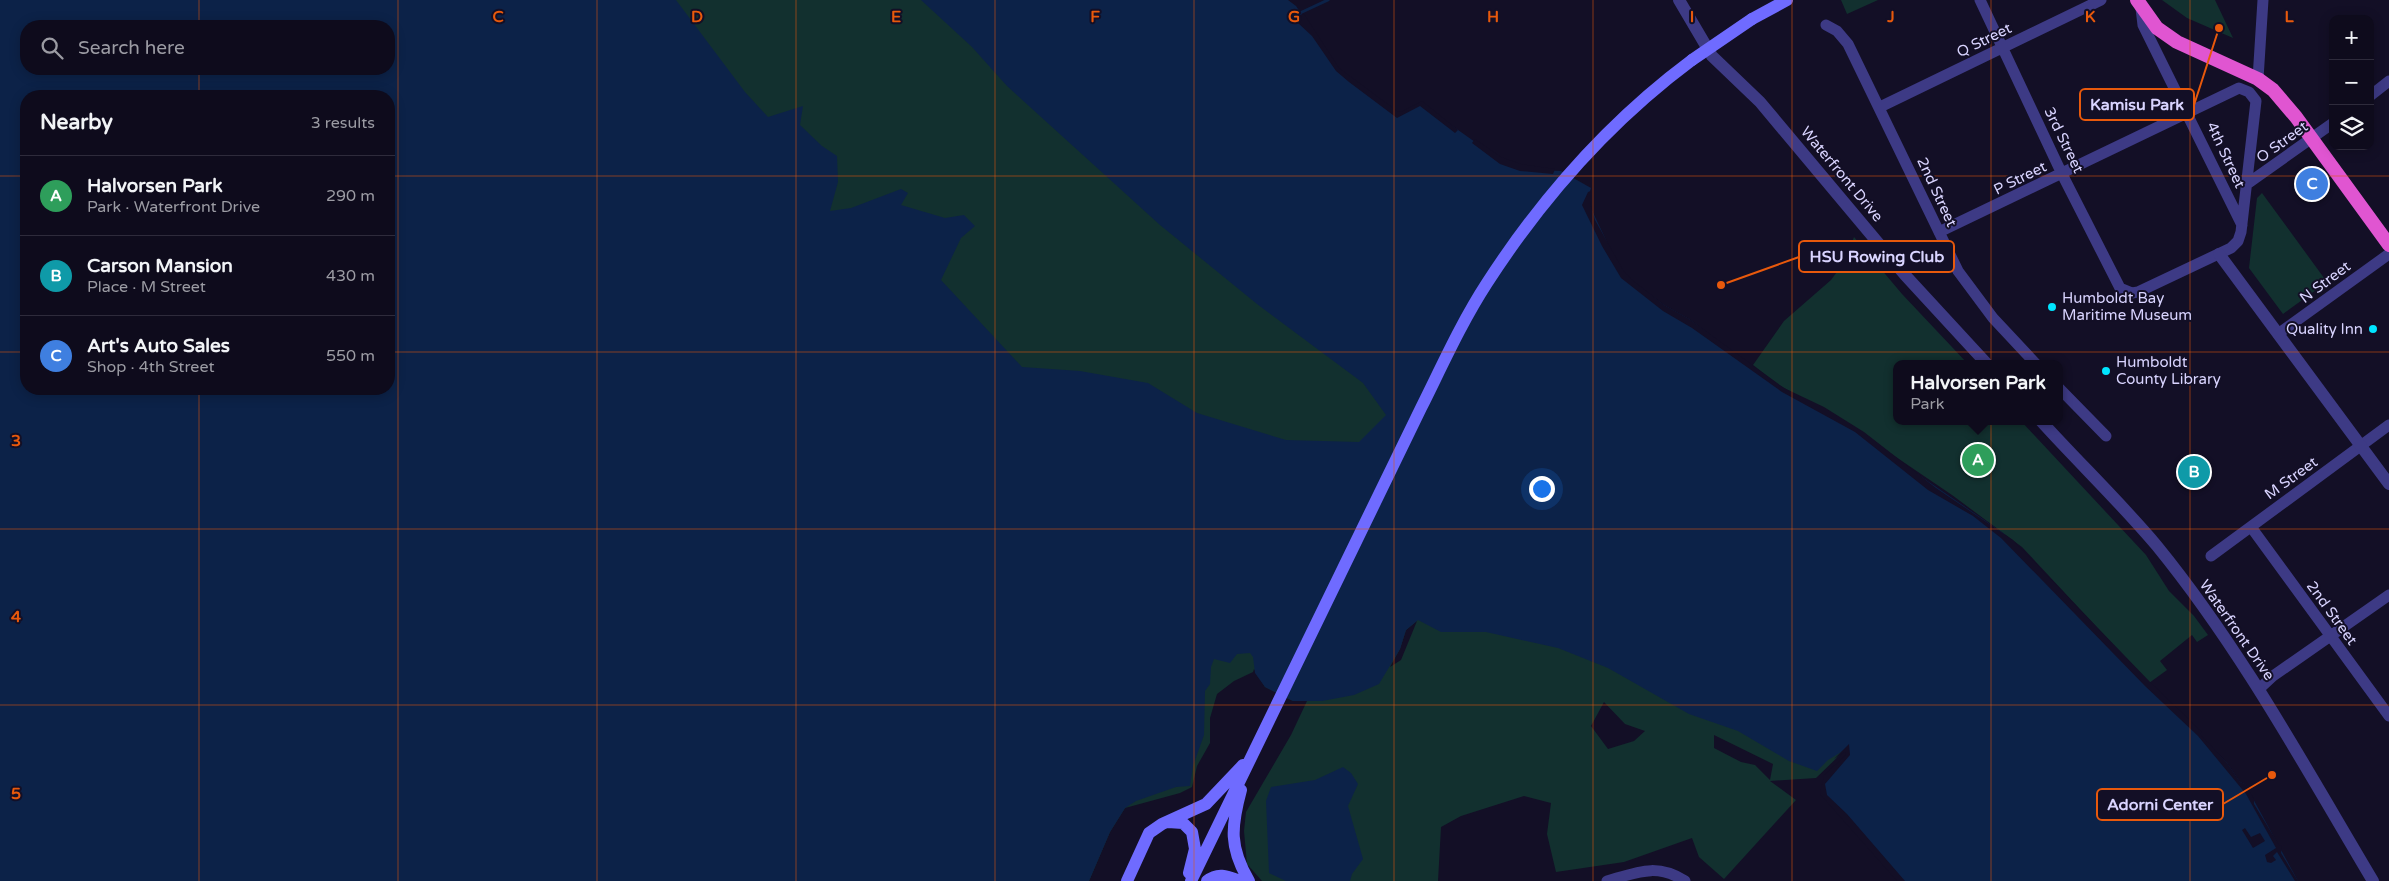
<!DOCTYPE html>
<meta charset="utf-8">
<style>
:root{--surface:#0e0b1c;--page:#1c1929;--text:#f1f3f6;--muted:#9b9ba3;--line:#2e2b3b;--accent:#1a73e8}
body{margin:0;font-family:"Varela Round",sans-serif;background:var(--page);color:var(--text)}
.controls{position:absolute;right:15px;top:15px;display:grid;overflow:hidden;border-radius:10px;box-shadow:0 2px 12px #0003}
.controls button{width:45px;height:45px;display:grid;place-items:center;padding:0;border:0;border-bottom:1px solid var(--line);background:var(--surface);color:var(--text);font:25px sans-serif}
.you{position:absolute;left:1541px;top:488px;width:18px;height:18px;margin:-12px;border:4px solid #fff;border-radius:50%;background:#1a73e8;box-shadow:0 0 0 8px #1a73e833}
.badge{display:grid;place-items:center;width:32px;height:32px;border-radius:50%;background:var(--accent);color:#fff;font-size:16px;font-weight:700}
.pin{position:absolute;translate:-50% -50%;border:2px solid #fff;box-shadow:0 1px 5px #0006}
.popup{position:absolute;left:1893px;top:360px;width:170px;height:65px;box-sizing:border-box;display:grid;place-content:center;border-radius:10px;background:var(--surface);filter:drop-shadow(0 1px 4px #0005);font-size:16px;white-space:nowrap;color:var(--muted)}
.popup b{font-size:19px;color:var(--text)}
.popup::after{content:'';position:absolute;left:50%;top:100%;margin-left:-10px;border:10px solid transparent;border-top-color:var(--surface)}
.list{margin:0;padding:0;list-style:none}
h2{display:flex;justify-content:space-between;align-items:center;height:65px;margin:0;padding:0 20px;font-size:21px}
h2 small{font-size:16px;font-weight:400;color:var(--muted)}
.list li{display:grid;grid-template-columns:32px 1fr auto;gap:15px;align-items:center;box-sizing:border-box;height:80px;padding:0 20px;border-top:1px solid var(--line)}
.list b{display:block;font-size:19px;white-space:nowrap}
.list p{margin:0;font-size:16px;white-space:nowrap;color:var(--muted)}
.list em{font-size:16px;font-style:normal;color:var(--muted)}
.icon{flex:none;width:28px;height:28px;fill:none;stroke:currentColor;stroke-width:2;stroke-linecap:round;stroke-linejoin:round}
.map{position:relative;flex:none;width:2389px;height:881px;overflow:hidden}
.search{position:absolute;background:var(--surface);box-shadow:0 2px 12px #0003;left:20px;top:20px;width:375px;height:55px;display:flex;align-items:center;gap:12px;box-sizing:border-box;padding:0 18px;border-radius:20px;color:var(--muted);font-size:19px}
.panel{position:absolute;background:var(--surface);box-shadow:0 2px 12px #0003;left:20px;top:90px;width:375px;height:305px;border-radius:20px}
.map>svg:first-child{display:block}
</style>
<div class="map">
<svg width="2389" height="881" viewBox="0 0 2389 881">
<rect width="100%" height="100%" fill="#130f26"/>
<path fill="#12302f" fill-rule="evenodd" d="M 0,0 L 935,0 L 1396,393 L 1412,584 L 1846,749 L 1816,778 L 1770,781 L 1796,800 L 1724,879 L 1699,857 L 1692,838 L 1624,862 L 1556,872 L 1547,834 L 1551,803 L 1524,796 L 1461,816 L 1441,827 L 1438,881 L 1262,881 L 1247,864 L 1244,831 L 1246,812 L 1291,735 L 1307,701 L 1293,701 L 1265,687 L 1254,669 L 1253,672 L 1234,681 L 1217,694 L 1210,718 L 1210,743 L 1197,766 L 1192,787 L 1180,793 L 1125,808 L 1110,832 L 1089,881 L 389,389 L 389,96 L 26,96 ZM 26,26 L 389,26 L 389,69 L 26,69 ZM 1417,621 L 1401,660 L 1390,667 L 1400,649 L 1406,630 ZM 1604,702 L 1625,724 L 1645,731 L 1634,741 L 1608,749 L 1591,726 ZM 1714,735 L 1773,764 L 1770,780 L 1755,765 L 1741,762 L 1714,748 Z
M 1841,0 L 1878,0 L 1847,14 Z
M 2162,0 L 2215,0 L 2233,38 L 2187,18 Z
M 2262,193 L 2327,282 L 2283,314 L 2249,268 L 2257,198 Z
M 1854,237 L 1902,294 L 1968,364 L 1897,364 L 1897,421 L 2021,421 L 2146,555 L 2169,591 L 2194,616 L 2208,635 L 2197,642 L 2192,635 L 2160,661 L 2167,670 L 2149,683 L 2022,547 L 1952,495 L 1862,434 L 1776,383 L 1753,365 L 1784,321 L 1831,280 L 1845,261 Z"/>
<path fill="#0c2248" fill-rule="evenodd" d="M 0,0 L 676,0 L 745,92 L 768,117 L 803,106 L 800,125 L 822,146 L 837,156 L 838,182 L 830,211 L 851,208 L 901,189 L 908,193 L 901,205 L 945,218 L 964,215 L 975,226 L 961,238 L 941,280 L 1022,367 L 1080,371 L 1148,383 L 1197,413 L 1286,440 L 1359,442 L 1386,415 L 1363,383 L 1257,304 L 1160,225 L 1007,86 L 972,47 L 921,0 L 1288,0 L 1296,6 L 1338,69 L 1401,115 L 1420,103 L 1499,159 L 1541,170 L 1561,171 L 1591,188 L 1587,200 L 1617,263 L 1629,279 L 1664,305 L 1689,319 L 1783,390 L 1820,407 L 2003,533 L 2227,763 L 2240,782 L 2245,784 L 2298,881 L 1900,881 L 1822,793 L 1826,777 L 1848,756 L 1846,749 L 1828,760 L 1817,771 L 1789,761 L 1738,731 L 1689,714 L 1608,668 L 1558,648 L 1486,632 L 1441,632 L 1418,620 L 1406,630 L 1400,649 L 1379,684 L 1354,695 L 1322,701 L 1293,701 L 1265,687 L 1255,673 L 1253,657 L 1250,653 L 1237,654 L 1230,663 L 1214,659 L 1211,667 L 1210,684 L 1205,691 L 1204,735 L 1193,766 L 1190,786 L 1176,787 L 1136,801 L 1125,808 L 1110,832 L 1089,881 L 0,881 ZM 26,26 L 389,26 L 389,69 L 26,69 ZM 26,96 L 389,96 L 389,389 L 26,389 Z
M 1343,767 L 1351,773 L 1358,784 L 1348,806 L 1363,859 L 1352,874 L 1350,881 L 1286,881 L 1269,873 L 1266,801 L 1271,787 L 1315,780 Z"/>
<path fill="#130f26" d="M 1304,14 L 1339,68 L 1397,111 L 1401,112 L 1422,101 L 1458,130 L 1455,133 L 1420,106 L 1397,118 L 1349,82 L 1336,71 L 1312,36 L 1298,23 L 1296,16 Z
M 1475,139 L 1501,157 L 1521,164 L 1555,169 L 1553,174 L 1520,171 L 1500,164 L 1472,143 Z
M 1591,191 L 1590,203 L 1595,220 L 1623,270 L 1631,279 L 1664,305 L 1689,319 L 1784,388 L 1824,407 L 1864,432 L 1936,488 L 2013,540 L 2152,684 L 2202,732 L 2200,734 L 2227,763 L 2240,782 L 2245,784 L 2254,799 L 2254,804 L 2279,845 L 2282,846 L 2281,853 L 2298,881 L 2295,881 L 2277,852 L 2273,856 L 2276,860 L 2271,863 L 2267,862 L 2265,855 L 2276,848 L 2246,794 L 2198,736 L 2145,686 L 2001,538 L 1973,516 L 1928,490 L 1855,432 L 1782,392 L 1692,328 L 1663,311 L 1621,278 L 1602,246 L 1582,205 L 1588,192 Z
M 1849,744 L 1850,755 L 1825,784 L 1827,795 L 1847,814 L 1905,881 L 1897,881 L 1820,794 L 1824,775 L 1846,755 L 1845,752 L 1834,759 Z
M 2245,828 L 2251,837 L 2260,833 L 2265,841 L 2253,848 L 2242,830 Z"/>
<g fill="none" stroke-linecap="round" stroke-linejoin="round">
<path stroke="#0c2248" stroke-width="3" d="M 1300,13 L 1328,0"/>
<path stroke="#3d3a85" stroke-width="11" d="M 2141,8 L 2143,25 L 2242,225
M 1826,25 L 1837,31 L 1848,44 L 1958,271 L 1993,318 L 2036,364
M 2258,79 L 2263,0
M 2370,96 L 2389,81
M 1880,107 L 2101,0
M 2247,184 L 2333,123
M 1939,232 C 2039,185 2139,137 2239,88 L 2249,92 L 2256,101 L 2241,232 L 2238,241 L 2231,248 L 2138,292 L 2132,293 L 2120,288 L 2062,174 L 1980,0
M 2278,334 L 2389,254
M 2059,388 L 2106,436
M 2251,527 L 2389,716
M 2211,556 L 2389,425
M 2259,689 L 2273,676 L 2389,595
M 1607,881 C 1638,872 1657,863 1685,881"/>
<path stroke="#3d3a85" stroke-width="12" d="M 1679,0 L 1712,56 L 1760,102 L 1905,275 L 1987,364
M 2219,254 L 2389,484
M 2041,421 C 2079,463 2121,503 2157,546 C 2241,649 2305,767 2373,881"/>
<path stroke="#6f6bff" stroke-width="12" d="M 1752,19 L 1787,0
M 1241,790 C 1231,827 1229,847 1249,881
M 1168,822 L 1183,823 L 1192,832 L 1195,849 L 1189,873
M 1127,881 L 1149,833 L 1162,824 L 1206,804 L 1243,765
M 1191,881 L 1421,408 C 1442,366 1461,323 1487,283 C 1542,198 1610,121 1692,60
M 1207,881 C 1218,872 1227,876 1240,881"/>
<path stroke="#e055d1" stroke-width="14" d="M 2137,0 L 2157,28 L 2177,42 L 2258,79 L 2273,90 L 2296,117 L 2389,245"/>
<path stroke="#6f6bff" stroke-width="12" d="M 1692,60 L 1752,19"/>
</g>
<path fill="none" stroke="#e8590c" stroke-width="1" stroke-opacity="0.55" d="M 199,0 L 199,26M 398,0 L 398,881M 597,0 L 597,881M 796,0 L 796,881M 995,0 L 995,881M 1194,0 L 1194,881M 1394,0 L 1394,881M 1593,0 L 1593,881M 1792,0 L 1792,881M 1991,0 L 1991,881M 2190,0 L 2190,881M 199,69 L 199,96M 0,176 L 26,176M 389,176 L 2389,176M 0,352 L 26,352M 389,352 L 2389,352M 199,389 L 199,881M 0,529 L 2389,529M 0,705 L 2389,705"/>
<g fill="#00e5ff" stroke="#130f26" stroke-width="2">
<circle cx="2052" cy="307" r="5"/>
<circle cx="2373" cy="329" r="5"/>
<circle cx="2106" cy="371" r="5"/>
</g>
<g text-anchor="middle" stroke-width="4" stroke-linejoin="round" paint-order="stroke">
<g font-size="15" fill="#d9d4ff" stroke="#130f26">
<text transform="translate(1984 40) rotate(-26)" y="5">Q Street</text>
<text transform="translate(2064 140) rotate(64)" y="5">3rd Street</text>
<text transform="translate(2282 142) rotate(-36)" y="5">O Street</text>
<text transform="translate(2226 155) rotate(65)" y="5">4th Street</text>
<text transform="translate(1842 174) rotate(50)" y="5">Waterfront Drive</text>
<text transform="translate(2020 178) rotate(-26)" y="5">P Street</text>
<text transform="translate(1937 192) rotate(65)" y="5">2nd Street</text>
<text transform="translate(2325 282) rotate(-37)" y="5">N Street</text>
<text transform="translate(2291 478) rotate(-36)" y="5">M Street</text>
<text transform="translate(2332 613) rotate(54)" y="5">2nd Street</text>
<text transform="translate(2237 630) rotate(55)" y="5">Waterfront Drive</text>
</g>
<g font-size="15" fill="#d9d4ff" stroke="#130f26" text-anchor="start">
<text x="2062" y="303">Humboldt Bay<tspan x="2062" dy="17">Maritime Museum</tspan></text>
<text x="2363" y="334" text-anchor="end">Quality Inn</text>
<text x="2116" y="367">Humboldt<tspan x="2116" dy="17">County Library</tspan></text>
</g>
</g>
<g font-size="16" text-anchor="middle" font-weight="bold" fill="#e8590c" stroke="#130f26" stroke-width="4" stroke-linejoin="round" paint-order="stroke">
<text x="498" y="22">C</text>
<text x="697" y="22">D</text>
<text x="896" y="22">E</text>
<text x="1095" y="22">F</text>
<text x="1294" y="22">G</text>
<text x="1493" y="22">H</text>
<text x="1692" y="22">I</text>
<text x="1891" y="22">J</text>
<text x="2090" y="22">K</text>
<text x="2289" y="22">L</text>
<text x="16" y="446">3</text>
<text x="16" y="622">4</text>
<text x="16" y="799">5</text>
</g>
<path fill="none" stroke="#e8590c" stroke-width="2" d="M2219 28L2194 105M1721 285L1799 257M2272 775L2223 804"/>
<g fill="#e8590c" stroke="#130f26" stroke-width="2">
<circle cx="2219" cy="28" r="5"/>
<circle cx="1721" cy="285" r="5"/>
<circle cx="2272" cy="775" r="5"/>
</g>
<g fill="#130f26" stroke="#e8590c" stroke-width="2">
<rect x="2080" y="89" width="114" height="31" rx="5"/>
<rect x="1799" y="241" width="155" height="31" rx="5"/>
<rect x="2097" y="789" width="126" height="31" rx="5"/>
</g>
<g font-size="16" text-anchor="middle" font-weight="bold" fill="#d9d4ff">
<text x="2137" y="110">Kamisu Park</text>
<text x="1877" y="262">HSU Rowing Club</text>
<text x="2160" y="810">Adorni Center</text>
</g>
</svg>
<div class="controls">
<button>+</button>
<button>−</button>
<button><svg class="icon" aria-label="layers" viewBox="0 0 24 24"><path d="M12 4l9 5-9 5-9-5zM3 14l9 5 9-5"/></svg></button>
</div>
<div class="you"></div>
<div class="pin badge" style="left:1978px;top:460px;background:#2e9e5b">A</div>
<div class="popup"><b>Halvorsen Park</b>Park</div>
<div class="pin badge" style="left:2194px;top:472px;background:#0f9aa8">B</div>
<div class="pin badge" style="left:2312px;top:184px;background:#3f7fe0">C</div>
<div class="search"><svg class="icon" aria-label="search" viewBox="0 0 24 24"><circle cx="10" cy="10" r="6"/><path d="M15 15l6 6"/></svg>Search here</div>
<section class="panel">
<h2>Nearby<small>3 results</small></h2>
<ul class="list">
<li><span class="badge" style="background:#2e9e5b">A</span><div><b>Halvorsen Park</b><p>Park · Waterfront Drive</p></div><em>290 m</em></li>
<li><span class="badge" style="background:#0f9aa8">B</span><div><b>Carson Mansion</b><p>Place · M Street</p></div><em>430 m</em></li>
<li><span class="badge" style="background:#3f7fe0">C</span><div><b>Art's Auto Sales</b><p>Shop · 4th Street</p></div><em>550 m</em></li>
</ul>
</section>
</div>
